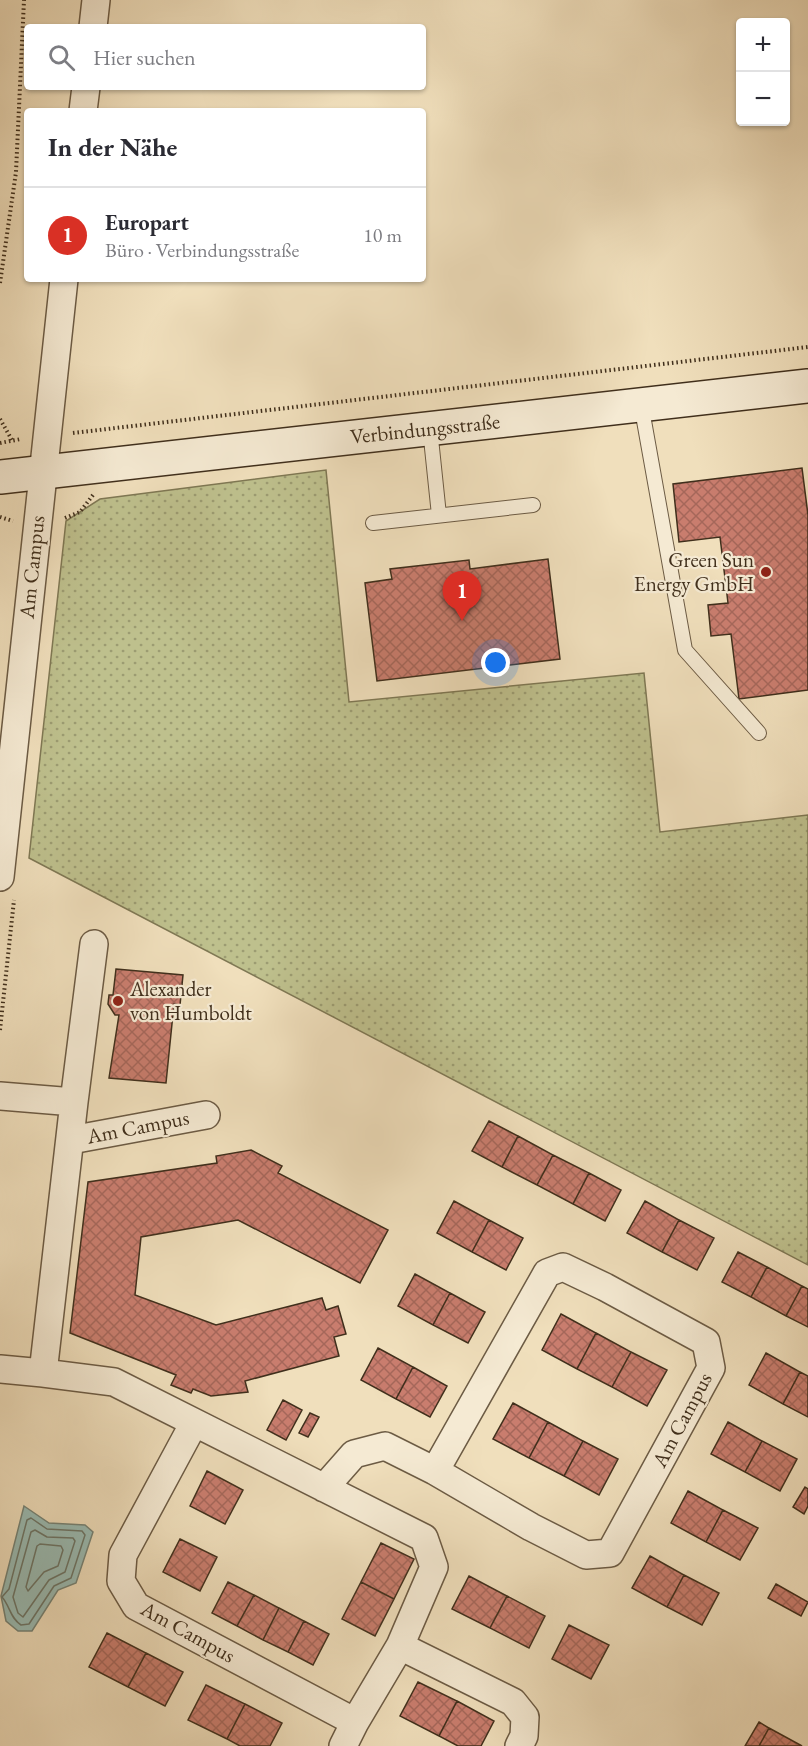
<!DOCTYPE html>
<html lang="de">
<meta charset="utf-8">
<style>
:root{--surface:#fff;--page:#f2f2f3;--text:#2b2b33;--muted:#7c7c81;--line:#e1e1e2;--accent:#d93025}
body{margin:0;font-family:"EB Garamond",serif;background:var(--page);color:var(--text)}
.controls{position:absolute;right:18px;top:18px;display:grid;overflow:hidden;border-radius:6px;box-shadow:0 2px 4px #0004}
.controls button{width:54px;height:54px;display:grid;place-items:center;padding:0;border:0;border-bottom:2px solid var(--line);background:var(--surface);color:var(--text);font:30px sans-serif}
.you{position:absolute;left:496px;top:663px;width:21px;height:21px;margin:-15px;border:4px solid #fff;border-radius:50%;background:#1a73e8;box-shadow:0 0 0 9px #1a73e833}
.badge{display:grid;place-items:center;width:39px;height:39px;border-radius:50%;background:var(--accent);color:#fff;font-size:20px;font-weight:700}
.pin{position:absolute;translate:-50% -50px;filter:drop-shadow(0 2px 3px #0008)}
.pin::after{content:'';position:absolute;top:32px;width:21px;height:18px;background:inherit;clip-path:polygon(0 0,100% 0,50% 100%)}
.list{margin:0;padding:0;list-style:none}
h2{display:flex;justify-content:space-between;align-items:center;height:78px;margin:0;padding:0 24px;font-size:26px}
h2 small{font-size:20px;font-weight:400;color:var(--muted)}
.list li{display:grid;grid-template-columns:39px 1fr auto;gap:18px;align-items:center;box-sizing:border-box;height:96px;padding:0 24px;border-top:2px solid var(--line)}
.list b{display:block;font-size:22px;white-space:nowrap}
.list p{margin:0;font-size:20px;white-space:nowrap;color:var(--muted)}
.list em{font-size:20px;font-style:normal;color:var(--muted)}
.icon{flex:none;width:33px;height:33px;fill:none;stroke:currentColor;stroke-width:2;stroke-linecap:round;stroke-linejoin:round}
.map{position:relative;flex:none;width:808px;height:1746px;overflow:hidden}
.search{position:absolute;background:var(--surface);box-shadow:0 2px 4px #0004;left:24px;top:24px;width:402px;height:66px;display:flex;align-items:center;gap:15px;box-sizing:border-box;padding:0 21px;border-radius:6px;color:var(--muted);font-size:22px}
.panel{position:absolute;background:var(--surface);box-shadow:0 2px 4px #0004;left:24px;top:108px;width:402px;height:174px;border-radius:6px}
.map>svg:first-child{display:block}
</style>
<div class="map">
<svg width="808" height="1746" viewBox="0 0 808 1746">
<defs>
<pattern id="grass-dots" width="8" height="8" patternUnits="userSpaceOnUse" patternTransform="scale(1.5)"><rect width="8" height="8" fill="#bec08d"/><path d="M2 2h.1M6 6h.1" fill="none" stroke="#9c9c72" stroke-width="1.8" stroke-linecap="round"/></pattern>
<pattern id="building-cross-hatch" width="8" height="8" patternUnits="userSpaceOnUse" patternTransform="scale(1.5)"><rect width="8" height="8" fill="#c97d6e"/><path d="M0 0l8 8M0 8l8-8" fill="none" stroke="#a5675a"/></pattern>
</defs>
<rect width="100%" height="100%" fill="#f0dfbc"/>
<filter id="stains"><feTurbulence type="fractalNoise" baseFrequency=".00333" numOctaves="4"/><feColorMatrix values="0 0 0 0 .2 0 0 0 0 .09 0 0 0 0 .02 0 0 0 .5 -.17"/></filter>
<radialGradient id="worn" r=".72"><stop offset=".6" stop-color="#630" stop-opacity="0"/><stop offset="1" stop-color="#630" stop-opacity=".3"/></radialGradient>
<path fill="url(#grass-dots)" stroke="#7f7854" stroke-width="1.5" d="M 326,470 L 349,702 L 644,673 L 660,832 L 808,815 L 808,1265 L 29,858 L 66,521 L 100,499 Z"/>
<path fill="#9abcb4" stroke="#768477" stroke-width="1.5" d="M 24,1506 L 49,1523 L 85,1525 L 93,1532 L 76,1583 L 58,1590 L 32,1631 L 18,1631 L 6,1621 L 1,1596 Z"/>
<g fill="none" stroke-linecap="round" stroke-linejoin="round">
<path stroke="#6d7668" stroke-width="1.5" d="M 31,1518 L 47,1529 L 82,1531 L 85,1535 L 71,1578 L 54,1586 L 29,1624 L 21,1625 C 10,1618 10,1606 2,1597 L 9,1589 L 27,1520 Z
M 35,1530 L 47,1537 L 73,1538 L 75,1541 L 65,1572 L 49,1580 L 23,1617 L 18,1613 L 13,1597 L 31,1532 Z
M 40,1544 L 61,1546 L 63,1550 L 58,1566 L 44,1572 L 28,1591 L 26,1587 L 37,1546 Z"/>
</g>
<path fill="url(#building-cross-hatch)" stroke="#402f1c" stroke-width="1.5" d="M 802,468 L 808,515 L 808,690 L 739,699 L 731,634 L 711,636 L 708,605 L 728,603 L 720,537 L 679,542 L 673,484 Z
M 548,559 L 560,659 L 377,681 L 365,583 L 392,579 L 390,569 L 469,560 L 470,569 Z
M 116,969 L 183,975 L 180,1005 L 174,1004 L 166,1083 L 109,1078 L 119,1015 L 115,1015 L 108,1004 L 109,995 L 113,995 Z
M 489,1121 L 518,1136 L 502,1167 L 472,1151 Z
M 518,1136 L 553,1155 L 537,1185 L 502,1167 Z
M 251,1150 L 282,1166 L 278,1173 L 388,1230 L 360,1283 L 238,1220 L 141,1237 L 135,1295 L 216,1325 L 322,1298 L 326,1310 L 338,1306 L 346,1334 L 334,1337 L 339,1356 L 245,1381 L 248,1392 L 211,1396 L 193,1389 L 191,1393 L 171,1385 L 176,1375 L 70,1333 L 88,1182 L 217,1163 L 216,1156 Z
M 553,1155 L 589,1173 L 573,1204 L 537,1185 Z
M 589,1173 L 621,1190 L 605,1221 L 573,1204 Z
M 454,1201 L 489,1220 L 472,1252 L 437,1233 Z
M 645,1201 L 679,1220 L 662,1252 L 627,1233 Z
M 489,1220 L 523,1238 L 506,1270 L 472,1252 Z
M 679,1220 L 714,1238 L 697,1270 L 662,1252 Z
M 738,1252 L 767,1267 L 751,1297 L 722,1282 Z
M 767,1267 L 802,1286 L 786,1316 L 751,1297 Z
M 415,1274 L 450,1293 L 433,1325 L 398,1306 Z
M 802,1286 L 808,1289 L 808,1327 L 786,1316 Z
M 450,1293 L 485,1312 L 468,1343 L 433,1325 Z
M 561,1314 L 596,1333 L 577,1369 L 542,1350 Z
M 596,1333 L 631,1352 L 612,1387 L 577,1369 Z
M 378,1348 L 413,1367 L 396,1399 L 361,1380 Z
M 631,1352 L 667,1370 L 647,1406 L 612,1387 Z
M 766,1353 L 800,1372 L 783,1404 L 749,1385 Z
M 413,1367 L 447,1386 L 430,1417 L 396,1399 Z
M 800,1372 L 808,1376 L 808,1417 L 783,1404 Z
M 283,1400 L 302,1410 L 286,1440 L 267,1430 Z
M 513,1403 L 548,1422 L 529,1458 L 493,1439 Z
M 310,1413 L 319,1417 L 308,1437 L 299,1433 Z
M 548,1422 L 583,1441 L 564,1476 L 529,1458 Z
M 728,1422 L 762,1441 L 745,1472 L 711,1454 Z
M 583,1441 L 618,1459 L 599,1495 L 564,1476 Z
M 762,1441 L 797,1459 L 780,1491 L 745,1472 Z
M 207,1471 L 243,1490 L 225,1524 L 190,1506 Z
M 805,1487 L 808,1489 L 808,1506 L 804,1514 L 793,1507 Z
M 688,1491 L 723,1510 L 706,1542 L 671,1523 Z
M 723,1510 L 758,1528 L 740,1560 L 706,1542 Z
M 180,1539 L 217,1557 L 200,1591 L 163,1572 Z
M 381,1543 L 414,1559 L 394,1599 L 361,1582 Z
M 650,1556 L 684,1575 L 667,1607 L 632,1588 Z
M 684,1575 L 719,1593 L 702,1625 L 667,1607 Z
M 469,1576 L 507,1596 L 490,1628 L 452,1609 Z
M 228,1582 L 254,1595 L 237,1626 L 212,1613 Z
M 361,1582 L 394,1599 L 375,1636 L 342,1619 Z
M 776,1584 L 808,1602 L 801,1616 L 768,1598 Z
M 254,1595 L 279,1608 L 263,1640 L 237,1626 Z
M 507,1596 L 545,1616 L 529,1648 L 490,1628 Z
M 279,1608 L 304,1621 L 288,1652 L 263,1640 Z
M 304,1621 L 329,1634 L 313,1665 L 288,1652 Z
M 569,1625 L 609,1645 L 591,1679 L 552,1659 Z
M 107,1633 L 146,1653 L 128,1687 L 89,1667 Z
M 146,1653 L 183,1672 L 165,1706 L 128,1687 Z
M 418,1682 L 457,1701 L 439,1736 L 400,1716 Z
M 206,1685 L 245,1704 L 227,1739 L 188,1720 Z
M 457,1701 L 494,1721 L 481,1746 L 458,1746 L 439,1736 Z
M 245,1704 L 282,1723 L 270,1746 L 240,1746 L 227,1739 Z
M 759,1722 L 769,1728 L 759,1746 L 745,1746 Z
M 769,1728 L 802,1746 L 759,1746 Z"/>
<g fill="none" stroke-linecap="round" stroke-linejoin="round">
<g stroke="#6c5b44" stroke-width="16">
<path id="lane" d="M 641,404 L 685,650 L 759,733
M 430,429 L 439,515
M 373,523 L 533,505"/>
</g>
<g stroke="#6c5b44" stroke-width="30">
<path id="street" d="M 93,27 L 96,0
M 83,111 L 86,87
M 0,877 L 64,279
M 0,1096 L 74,1102 L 43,1373 L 114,1382 L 424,1538 L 434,1567 L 400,1646 L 355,1722 L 136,1606 L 121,1581 L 123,1555 L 194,1423
M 74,1102 L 94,944
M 71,1140 L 206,1115
M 0,1369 L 43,1373
M 324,1488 L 354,1454 L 385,1446 L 435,1471 L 547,1273 L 563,1267 L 605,1287 L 706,1342 L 711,1368 L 610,1553 L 586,1555 L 531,1527 L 435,1471
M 400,1646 L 513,1702 L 525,1717 L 524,1736 L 519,1746
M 343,1746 L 355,1722"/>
</g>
<g stroke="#402f1c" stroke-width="36">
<path id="secondary" d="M 0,477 L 808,386"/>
</g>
<path stroke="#402f1c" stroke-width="4" stroke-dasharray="1.5 3" stroke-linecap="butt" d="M 0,283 L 16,172 L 24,0
M 0,419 L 12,440
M 73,433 L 808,347
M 0,443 L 21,439
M 0,517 L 13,521
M 65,518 L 80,512 L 93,495
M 0,1030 L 14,900"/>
<use href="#lane" stroke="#f5ead3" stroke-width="14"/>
<use href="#street" stroke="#f5ead3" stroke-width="27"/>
<use href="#secondary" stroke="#f5ead3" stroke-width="33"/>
</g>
<g fill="#8f2418" stroke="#f5ead3" stroke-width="2">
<circle cx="766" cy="572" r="6"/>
<circle cx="118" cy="1001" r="6"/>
</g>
<g text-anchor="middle" stroke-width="4.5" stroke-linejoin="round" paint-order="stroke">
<g font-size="21" fill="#402f1c" stroke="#f5ead3">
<text transform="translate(425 429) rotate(-6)" y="7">Verbindungsstraße</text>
<text transform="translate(32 567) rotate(-84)" y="7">Am Campus</text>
<text transform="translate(138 1127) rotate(-11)" y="7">Am Campus</text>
<text transform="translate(682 1420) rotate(-62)" y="7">Am Campus</text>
<text transform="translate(188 1632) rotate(29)" y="7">Am Campus</text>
</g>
<g font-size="21" fill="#402f1c" stroke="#f5ead3" text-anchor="end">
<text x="754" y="567">Green Sun<tspan x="754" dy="24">Energy GmbH</tspan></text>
<text x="130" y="996" text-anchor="start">Alexander<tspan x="130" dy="24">von Humboldt</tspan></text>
</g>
</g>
<rect width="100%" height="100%" filter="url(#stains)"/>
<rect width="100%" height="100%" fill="url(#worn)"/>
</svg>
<div class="controls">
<button>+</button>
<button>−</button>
</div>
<div class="you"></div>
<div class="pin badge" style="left:462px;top:621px">1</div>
<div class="search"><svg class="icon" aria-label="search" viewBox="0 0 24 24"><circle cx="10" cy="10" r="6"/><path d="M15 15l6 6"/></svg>Hier suchen</div>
<section class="panel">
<h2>In der Nähe<small></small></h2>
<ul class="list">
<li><span class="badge">1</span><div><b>Europart</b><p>Büro · Verbindungsstraße</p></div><em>10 m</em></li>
</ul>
</section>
</div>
